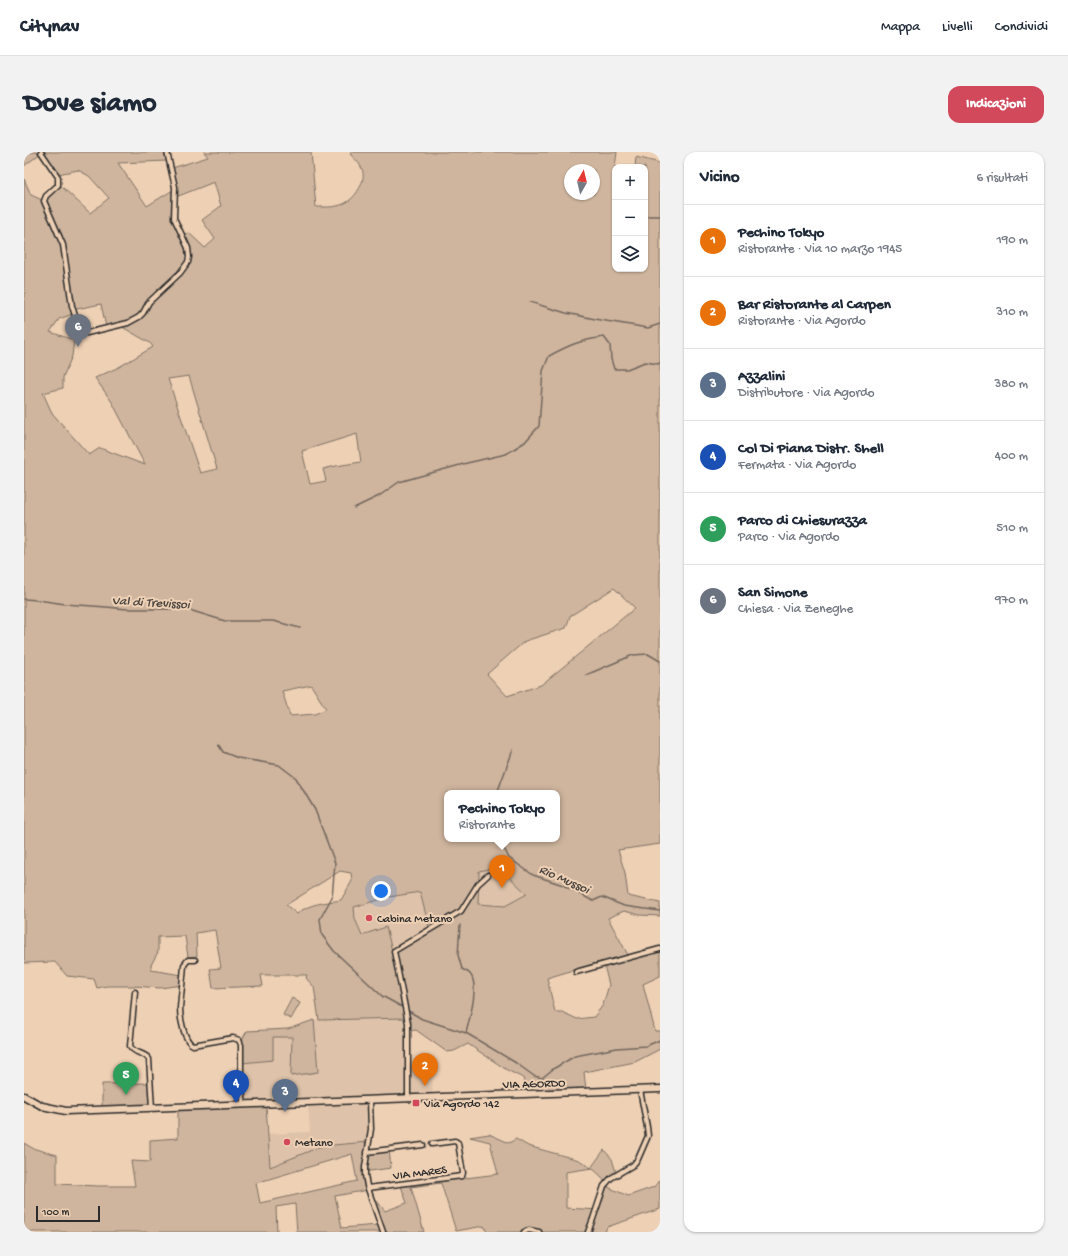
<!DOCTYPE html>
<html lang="it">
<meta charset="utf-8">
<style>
:root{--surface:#fff;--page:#f2f2f3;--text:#1f2937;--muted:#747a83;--line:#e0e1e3;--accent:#d1495b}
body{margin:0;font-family:"Gochi Hand",sans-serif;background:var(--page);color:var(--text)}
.controls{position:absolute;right:12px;top:12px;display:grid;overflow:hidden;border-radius:8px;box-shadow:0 1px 3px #0004}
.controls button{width:36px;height:36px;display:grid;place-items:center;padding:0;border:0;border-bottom:1px solid var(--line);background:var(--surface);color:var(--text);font:20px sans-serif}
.compass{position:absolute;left:540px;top:12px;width:36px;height:36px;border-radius:50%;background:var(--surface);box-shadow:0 1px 3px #0004;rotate:8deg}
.scale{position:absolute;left:12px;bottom:10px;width:64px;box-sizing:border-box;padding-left:4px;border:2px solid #2b2b2b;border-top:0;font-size:11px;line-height:14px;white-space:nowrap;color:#2b2b2b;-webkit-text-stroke:3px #eed0b4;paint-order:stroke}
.you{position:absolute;left:357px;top:739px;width:14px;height:14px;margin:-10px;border:3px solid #fff;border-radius:50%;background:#1a73e8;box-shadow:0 0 0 6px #1a73e833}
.badge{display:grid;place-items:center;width:26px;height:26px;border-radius:50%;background:var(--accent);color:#fff;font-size:13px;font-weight:700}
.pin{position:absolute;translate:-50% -33px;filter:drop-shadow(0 1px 2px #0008)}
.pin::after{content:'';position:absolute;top:21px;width:14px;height:12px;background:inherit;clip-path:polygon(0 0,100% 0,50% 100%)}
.popup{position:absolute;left:420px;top:638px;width:116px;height:52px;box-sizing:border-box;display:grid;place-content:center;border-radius:8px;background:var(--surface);filter:drop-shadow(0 1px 3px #0005);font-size:13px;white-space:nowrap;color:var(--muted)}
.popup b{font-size:15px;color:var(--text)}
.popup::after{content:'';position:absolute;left:50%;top:100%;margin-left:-8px;border:8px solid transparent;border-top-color:var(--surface)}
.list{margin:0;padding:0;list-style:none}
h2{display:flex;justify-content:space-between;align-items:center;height:52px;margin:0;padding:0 16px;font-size:17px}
h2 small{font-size:13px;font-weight:400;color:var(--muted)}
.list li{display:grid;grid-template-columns:26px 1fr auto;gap:12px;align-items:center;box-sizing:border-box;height:72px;padding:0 16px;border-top:1px solid var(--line)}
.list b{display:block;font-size:15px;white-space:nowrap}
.list p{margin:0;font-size:13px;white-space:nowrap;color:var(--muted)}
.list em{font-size:13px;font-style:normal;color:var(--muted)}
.icon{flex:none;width:22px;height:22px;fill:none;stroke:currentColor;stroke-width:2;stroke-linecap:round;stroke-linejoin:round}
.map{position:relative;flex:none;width:636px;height:1080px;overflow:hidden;border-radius:12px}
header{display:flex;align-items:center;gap:24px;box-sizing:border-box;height:56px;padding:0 20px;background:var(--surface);border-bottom:1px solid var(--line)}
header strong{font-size:19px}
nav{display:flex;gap:22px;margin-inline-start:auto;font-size:14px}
.intro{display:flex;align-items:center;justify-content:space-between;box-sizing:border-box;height:96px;padding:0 24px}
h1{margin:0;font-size:28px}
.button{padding:10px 18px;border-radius:12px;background:var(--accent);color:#fff;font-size:14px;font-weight:700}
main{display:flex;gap:24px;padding:0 24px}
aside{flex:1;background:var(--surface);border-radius:12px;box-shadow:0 1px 3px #0004}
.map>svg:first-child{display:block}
</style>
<header>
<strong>Citynav</strong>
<nav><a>Mappa</a><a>Livelli</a><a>Condividi</a></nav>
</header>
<div class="intro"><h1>Dove siamo</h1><a class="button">Indicazioni</a></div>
<main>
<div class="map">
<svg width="636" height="1080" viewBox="0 0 636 1080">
<rect width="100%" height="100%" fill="#eed0b4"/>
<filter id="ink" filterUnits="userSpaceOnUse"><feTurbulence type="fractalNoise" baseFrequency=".025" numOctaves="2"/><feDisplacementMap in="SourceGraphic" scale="8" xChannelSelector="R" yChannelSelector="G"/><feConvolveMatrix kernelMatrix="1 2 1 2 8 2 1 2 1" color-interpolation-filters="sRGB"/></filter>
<g filter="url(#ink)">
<path fill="#dec2a9" d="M 475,715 L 504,742 L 481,754 L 453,752 L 455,719 Z
M 396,740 L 405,775 L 368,799 L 338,783 L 331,767 L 330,755 L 365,745 Z
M 381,866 L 383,871 L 384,916 L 409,916 L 408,945 L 344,948 L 346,977 L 344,990 L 298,994 L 246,1015 L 244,982 L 286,980 L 284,951 L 221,953 L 218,928 L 218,911 L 249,908 L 249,884 L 268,885 L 294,920 L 290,868 Z"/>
<path fill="#cfb59e" stroke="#7d7064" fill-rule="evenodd" d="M 0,0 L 141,0 L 143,9 L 94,11 L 123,54 L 149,38 L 145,17 L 184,5 L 180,0 L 287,0 L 292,55 C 302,55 314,56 323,50 C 333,44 344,26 337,15 C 335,10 330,7 327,3 L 326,0 L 593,0 L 591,15 L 592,15 L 591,15 L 591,117 L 621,117 L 621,15 L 611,15 L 612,5 L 636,11 L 636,692 L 594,698 L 601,721 L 604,744 L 636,751 L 636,764 L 616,763 L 600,759 L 584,766 L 604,803 L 636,794 L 636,824 L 619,832 L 631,879 L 636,879 L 636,897 L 611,910 L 560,920 L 562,938 L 503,941 L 499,926 L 483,918 L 444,892 L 430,899 L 423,900 L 392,878 L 383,879 L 383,872 L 381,866 L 295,868 L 290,835 L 282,826 L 283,823 L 237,823 L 239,834 L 189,836 L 186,817 L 197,816 L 191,778 L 172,781 L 173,804 L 164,805 L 161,784 L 134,785 L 134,800 L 127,813 L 127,818 L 158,823 L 158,833 L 136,836 L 110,834 L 83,834 L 73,836 L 70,827 L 43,824 L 31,810 L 0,811 L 0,142 L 1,141 L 0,136 L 0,27 L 7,43 L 18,48 L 36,33 L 66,61 L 85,46 L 65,24 L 54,18 L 34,22 L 17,1 L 0,14 ZM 546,18 L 570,18 L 570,42 L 546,42 ZM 190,30 L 197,54 L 178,68 L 191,87 L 181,96 L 165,81 L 160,82 L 151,66 L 152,45 ZM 77,152 L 82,175 L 93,172 L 126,191 L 129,195 L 95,215 L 71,226 L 88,250 L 121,313 L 76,296 L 65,303 L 28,261 L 19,241 L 39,236 L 39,225 L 48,204 L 50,188 L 26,180 L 35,167 L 49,162 L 48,158 ZM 165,224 L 193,317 L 176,321 L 144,227 ZM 333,282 L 337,310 L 312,314 L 299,317 L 302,329 L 286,332 L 278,299 ZM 590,436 L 611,456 L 517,533 L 483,544 L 463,522 L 501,489 L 542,476 L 546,464 ZM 287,533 L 302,557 L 291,562 L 266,564 L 258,539 ZM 423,641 L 533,641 L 533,687 L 423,687 ZM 475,715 L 503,742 L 481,754 L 454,752 L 455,719 ZM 316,719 L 327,721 L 328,729 L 317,748 C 301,751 285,751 273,762 L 262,753 ZM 396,740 L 405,775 L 368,799 L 362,775 L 338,783 L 331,767 L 330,755 L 365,745 ZM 579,809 L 585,833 L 579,853 L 570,865 L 553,867 L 538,860 L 531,860 L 523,826 Z
M 268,846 L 276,851 L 267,867 L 259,863 Z
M 290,868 L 294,920 L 267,924 L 268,885 L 249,885 L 249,908 L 218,911 L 219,886 L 223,879 L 264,877 Z
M 125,931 L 127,954 L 78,956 L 78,932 Z
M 154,953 L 242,953 L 246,1015 L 298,994 L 344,990 L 342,999 L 365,997 L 367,1016 L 339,1020 L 344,1038 L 311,1044 L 318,1076 L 354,1073 L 347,1048 L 352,1048 L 361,1059 L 383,1051 L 377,1034 L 474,1022 L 466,990 L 446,985 L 465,982 L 485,991 L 492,987 L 504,994 L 555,1008 L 567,1016 L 580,998 L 588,1007 L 593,1024 L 586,1030 L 584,1035 L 604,1044 L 630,1035 L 636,1027 L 636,1057 L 583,1075 L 581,1080 L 463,1080 L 460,1074 L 432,1079 L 417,1031 L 387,1035 L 400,1080 L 273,1080 L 271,1052 L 252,1055 L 253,1080 L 0,1080 L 0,991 L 8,996 L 33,1003 L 33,1032 L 74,1034 L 111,1034 L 107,1009 L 126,1010 L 126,988 L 154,986 ZM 328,1002 L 333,1029 L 236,1051 L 232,1031 ZM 568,1016 L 578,1025 L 583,1035 L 575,1058 L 542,1056 L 542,1020 Z"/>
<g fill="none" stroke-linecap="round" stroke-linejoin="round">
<path stroke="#72665d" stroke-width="1.5" d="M 623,64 L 636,64
M 506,150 L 542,161 L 576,168 L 624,176 L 636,172
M 330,356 L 355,344 L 375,330 L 443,311 L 482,302 L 501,290 L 515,274 L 519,219 L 525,204 C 545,193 557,188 580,185 L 586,193 L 587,207 L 590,217 L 603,217 L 621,210 L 635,212 L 636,210
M 0,447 L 14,448 L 41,452 L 82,455 L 103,457 L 162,457 L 201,469 L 249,469 L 276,476
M 562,523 L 609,503 L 624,502 L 636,509
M 194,592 L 199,600 L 214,606 L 255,613 L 272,626 L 291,658 L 311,711 L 308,745 L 296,767 L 298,783 L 310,799 L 358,844 L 380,856
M 473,641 L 489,598
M 475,687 L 485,706 L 509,723 L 539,733 L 569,749 L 578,745 L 600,754 L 636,759
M 436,773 L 434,803 L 438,817 C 440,818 444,820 446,822 C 456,833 445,868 442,881
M 383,858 L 398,867 L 442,881 L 492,911 L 510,924 L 518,926 L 529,917 L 551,904 L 593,896 L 622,894 L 636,888"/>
<g stroke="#2b2b2b" stroke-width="7">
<path id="minor" d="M 17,0 L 34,25 L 34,33 L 22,44 L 20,49 L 39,93 L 48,154 L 56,180 L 63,181 L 104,171 L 115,165 L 119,161 L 125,150 L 156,121 L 164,110 L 165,105 L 164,96 L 150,66 L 151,35 L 143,0
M 171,808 L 164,808 L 160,813 C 159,827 157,842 156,856 C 156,865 160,890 169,893 L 209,886 L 215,888 L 217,893 L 217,928 L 220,953
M 552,820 L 636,797
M 111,840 L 106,894 C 110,902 120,900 125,907 L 128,956
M 384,947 L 384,871 L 370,799 L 437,759 L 454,732 L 464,723
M 346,949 L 347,977 L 341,1015 L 341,1023 L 343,1034 L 359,1080
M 343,1000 L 399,993
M 344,1036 L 438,1024 L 439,1021 L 434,991 L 431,989 L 408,992
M 500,1080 L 505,1078 L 515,1080
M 564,1080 L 569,1067 L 580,1034 L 587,1026 L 609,1013 L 614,1007 L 624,984 L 623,975 L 616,938"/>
</g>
<g stroke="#2b2b2b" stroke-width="9">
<path id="primary" d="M 0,944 L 18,954 L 42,959 L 636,937"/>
</g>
<use href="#minor" stroke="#eed0b4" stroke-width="4"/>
<use href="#primary" stroke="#eed0b4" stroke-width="6"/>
</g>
</g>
<g fill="#d1495b" stroke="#eed0b4" stroke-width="1.5">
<circle cx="345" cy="766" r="4"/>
<rect x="388" y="947" width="8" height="8" rx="2"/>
<circle cx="263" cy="990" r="4"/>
</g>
<g text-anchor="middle" stroke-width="4" stroke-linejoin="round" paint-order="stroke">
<g font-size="12" fill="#2b2b2b" stroke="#eed0b4" text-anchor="start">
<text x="353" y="770">Cabina Metano</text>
<text x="400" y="955">Via Agordo 142</text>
<text x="271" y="994">Metano</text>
</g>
<g font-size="12" fill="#2b2b2b" stroke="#eed0b4">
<text transform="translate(510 931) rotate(-2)" y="4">VIA AGORDO</text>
<text transform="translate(396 1020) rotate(-7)" y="4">VIA MARES</text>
</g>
<g font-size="13" font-style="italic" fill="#494440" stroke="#eed0b4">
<text transform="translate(127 449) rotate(3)" y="5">Val di Trevissoi</text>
<text transform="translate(541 726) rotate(24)" y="5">Rio Mussoi</text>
</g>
</g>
</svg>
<div class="controls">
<button>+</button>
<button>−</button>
<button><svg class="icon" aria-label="layers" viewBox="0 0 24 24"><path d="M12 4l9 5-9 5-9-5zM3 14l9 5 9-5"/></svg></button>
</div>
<svg class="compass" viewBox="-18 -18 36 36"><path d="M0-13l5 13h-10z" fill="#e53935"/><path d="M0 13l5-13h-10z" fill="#747a83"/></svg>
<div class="scale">100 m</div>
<div class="you"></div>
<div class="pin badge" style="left:478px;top:736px;background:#e8710a">1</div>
<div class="popup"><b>Pechino Tokyo</b>Ristorante</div>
<div class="pin badge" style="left:401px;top:934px;background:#e8710a">2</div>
<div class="pin badge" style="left:261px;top:960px;background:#5c6f8a">3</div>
<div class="pin badge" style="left:212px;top:951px;background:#1a4fb4">4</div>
<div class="pin badge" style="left:102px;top:943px;background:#2e9e5b">5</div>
<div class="pin badge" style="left:54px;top:195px;background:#6b7280">6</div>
</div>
<aside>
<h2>Vicino<small>6 risultati</small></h2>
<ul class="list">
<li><span class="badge" style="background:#e8710a">1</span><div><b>Pechino Tokyo</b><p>Ristorante · Via 10 marzo 1945</p></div><em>190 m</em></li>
<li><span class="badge" style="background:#e8710a">2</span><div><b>Bar Ristorante al Carpen</b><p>Ristorante · Via Agordo</p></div><em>310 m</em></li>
<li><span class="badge" style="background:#5c6f8a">3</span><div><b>Azzalini</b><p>Distributore · Via Agordo</p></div><em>380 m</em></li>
<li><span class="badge" style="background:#1a4fb4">4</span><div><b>Col Di Piana Distr. Shell</b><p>Fermata · Via Agordo</p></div><em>400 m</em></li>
<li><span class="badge" style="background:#2e9e5b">5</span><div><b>Parco di Chiesurazza</b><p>Parco · Via Agordo</p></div><em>510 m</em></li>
<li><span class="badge" style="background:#6b7280">6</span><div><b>San Simone</b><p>Chiesa · Via Zeneghe</p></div><em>970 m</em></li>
</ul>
</aside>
</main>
